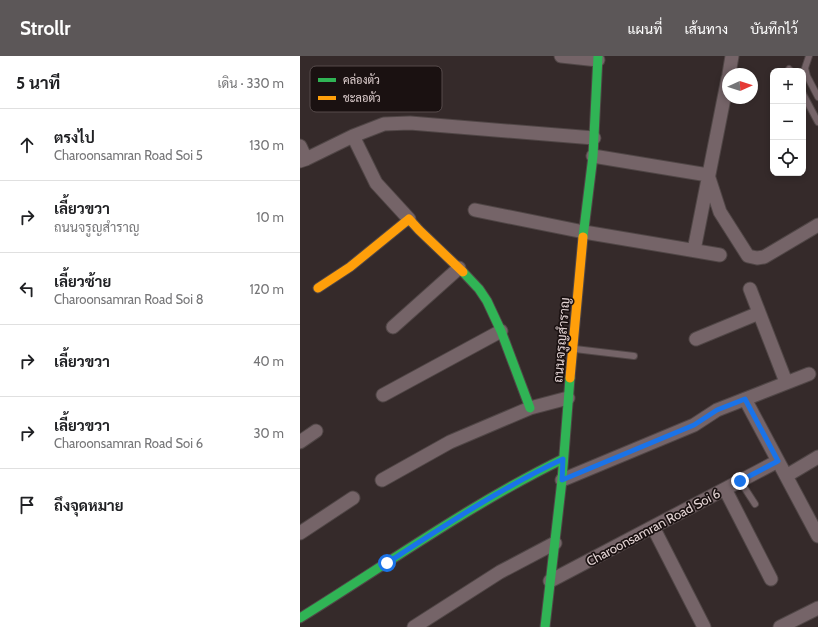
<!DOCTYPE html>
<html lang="th">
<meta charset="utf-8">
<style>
:root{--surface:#fff;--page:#f6f6f6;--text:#202124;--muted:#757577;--line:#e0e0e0;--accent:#5c5758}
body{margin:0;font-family:Cabin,Sarabun,sans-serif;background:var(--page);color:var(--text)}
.controls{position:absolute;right:12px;top:12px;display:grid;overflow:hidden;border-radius:8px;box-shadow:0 2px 6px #0003}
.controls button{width:36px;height:36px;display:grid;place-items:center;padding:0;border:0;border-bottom:1px solid var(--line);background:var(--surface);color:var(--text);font:20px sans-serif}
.compass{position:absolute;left:422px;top:12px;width:36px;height:36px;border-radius:50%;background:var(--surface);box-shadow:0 2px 6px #0003;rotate:87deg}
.stop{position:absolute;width:12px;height:12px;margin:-9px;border:3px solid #1a73e8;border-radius:50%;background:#fff}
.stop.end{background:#1a73e8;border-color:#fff;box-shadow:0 1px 4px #0008}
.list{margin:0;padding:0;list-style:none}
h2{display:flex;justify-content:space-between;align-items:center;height:52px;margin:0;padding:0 16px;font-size:17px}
h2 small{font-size:13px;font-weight:400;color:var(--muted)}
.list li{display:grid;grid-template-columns:26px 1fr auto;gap:12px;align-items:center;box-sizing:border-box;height:72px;padding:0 16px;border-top:1px solid var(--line)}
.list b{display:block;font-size:15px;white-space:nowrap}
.list p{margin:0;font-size:13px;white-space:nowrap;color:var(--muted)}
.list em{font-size:13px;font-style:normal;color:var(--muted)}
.icon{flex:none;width:22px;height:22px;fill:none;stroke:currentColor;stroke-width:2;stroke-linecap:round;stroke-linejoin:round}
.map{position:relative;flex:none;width:518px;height:571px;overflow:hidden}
header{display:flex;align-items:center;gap:24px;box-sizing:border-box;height:56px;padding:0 20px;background:var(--accent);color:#fff}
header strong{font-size:19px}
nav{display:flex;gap:22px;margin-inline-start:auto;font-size:14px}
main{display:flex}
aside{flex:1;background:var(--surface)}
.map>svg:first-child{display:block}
</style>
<header>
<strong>Strollr</strong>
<nav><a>แผนที่</a><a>เส้นทาง</a><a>บันทึกไว้</a></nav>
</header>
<main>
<aside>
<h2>5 นาที<small>เดิน · 330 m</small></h2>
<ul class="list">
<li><svg class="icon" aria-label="ahead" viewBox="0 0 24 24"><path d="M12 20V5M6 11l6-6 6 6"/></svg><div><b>ตรงไป</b><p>Charoonsamran Road Soi 5</p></div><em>130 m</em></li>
<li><svg class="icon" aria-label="right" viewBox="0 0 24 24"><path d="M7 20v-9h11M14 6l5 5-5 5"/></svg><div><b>เลี้ยวขวา</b><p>ถนนจรูญสำราญ</p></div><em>10 m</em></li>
<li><svg class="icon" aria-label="left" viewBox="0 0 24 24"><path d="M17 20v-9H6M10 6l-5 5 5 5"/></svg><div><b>เลี้ยวซ้าย</b><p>Charoonsamran Road Soi 8</p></div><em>120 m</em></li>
<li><svg class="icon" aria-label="right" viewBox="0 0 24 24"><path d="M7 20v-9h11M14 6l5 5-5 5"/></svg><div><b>เลี้ยวขวา</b></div><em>40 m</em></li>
<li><svg class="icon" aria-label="right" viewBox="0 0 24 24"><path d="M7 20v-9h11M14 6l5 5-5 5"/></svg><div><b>เลี้ยวขวา</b><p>Charoonsamran Road Soi 6</p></div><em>30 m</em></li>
<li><svg class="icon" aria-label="arrive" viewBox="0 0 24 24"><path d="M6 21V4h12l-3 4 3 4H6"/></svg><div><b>ถึงจุดหมาย</b></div></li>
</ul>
</aside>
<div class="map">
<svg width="518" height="571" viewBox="0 0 518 571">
<rect width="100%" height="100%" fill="#352a2a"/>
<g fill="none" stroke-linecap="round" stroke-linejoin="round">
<g stroke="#504646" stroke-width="8">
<path id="lane" d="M 509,0 L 505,12 L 507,20 L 518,41
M 489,13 L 491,15
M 503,38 L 518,66
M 275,293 L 334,300
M 440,425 L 455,448"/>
</g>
<g stroke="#504646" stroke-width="15">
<path id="street" d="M 261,0 L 298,4
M 429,18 L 432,0
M 53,80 L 76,127 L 109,163
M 0,90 L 6,103
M 293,100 L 408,119 L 420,156 L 448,200 L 457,202 L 464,201 L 518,169
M 0,105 L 6,103 L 53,80 L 84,68 L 110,67 L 294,82
M 175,154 L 284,176 L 420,199
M 394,194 L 428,22
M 450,233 L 486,326
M 93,271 L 159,212
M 396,283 L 459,257
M 83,339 L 201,275
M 445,343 L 518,480
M 0,386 L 16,375
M 486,420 L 518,401
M 82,424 L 150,386 L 230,352 L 268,342
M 262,424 L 394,369 L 417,354 L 509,318
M 425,433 L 471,523
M 353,471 L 404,571
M 0,477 L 53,442
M 250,525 L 478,405
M 114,571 L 200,516 L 255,487
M 480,571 L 518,552"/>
</g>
<g stroke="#504646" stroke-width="11">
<path id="fast" d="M 283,181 L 293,100 L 298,0
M 163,216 L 179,233 L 187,245 L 201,275 L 230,352
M 0,562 C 87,508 171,448 263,403
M 245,571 L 262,424 L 270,322"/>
</g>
<g stroke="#504646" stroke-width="11">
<path id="slow" d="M 18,232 L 50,211 L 109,163 L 119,174 L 163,216
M 270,322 L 283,181"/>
</g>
<use href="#lane" stroke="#756468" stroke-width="6"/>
<use href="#street" stroke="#756468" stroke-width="13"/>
<use href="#fast" stroke="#30b455" stroke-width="9"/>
<use href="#slow" stroke="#ff9f0a" stroke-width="9"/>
</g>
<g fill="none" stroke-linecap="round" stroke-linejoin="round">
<path stroke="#1a73e8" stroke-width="5" d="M 87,507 C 144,470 201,432 263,403 L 262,424 L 394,369 L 417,354 L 445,343 L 478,405 L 440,425"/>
</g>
<g text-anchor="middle" stroke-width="3.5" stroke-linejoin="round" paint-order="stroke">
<g font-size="13" fill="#e2d3d3" stroke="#1a1111">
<text transform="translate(261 284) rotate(-85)" y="5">ถนนจรูญสำราญ</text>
<text transform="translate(353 471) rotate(-28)" y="5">Charoonsamran Road Soi 6</text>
</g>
</g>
<rect x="10" y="10" width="132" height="46" rx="6" fill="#1a1111" stroke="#564b4b" stroke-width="1"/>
<rect x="18" y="22" width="18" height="4" fill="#30b455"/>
<rect x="18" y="40" width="18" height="4" fill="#ff9f0a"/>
<g font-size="11" fill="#e2d3d3">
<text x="43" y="28">คล่องตัว</text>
<text x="43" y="46">ชะลอตัว</text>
</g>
</svg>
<div class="controls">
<button>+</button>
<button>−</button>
<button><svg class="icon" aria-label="locate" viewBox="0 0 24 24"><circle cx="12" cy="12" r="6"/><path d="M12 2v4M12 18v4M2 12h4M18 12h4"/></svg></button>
</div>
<svg class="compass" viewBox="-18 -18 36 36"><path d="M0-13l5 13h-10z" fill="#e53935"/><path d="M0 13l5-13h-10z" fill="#757577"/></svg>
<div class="stop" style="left:87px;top:507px"></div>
<div class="stop end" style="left:440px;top:425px"></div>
</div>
</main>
